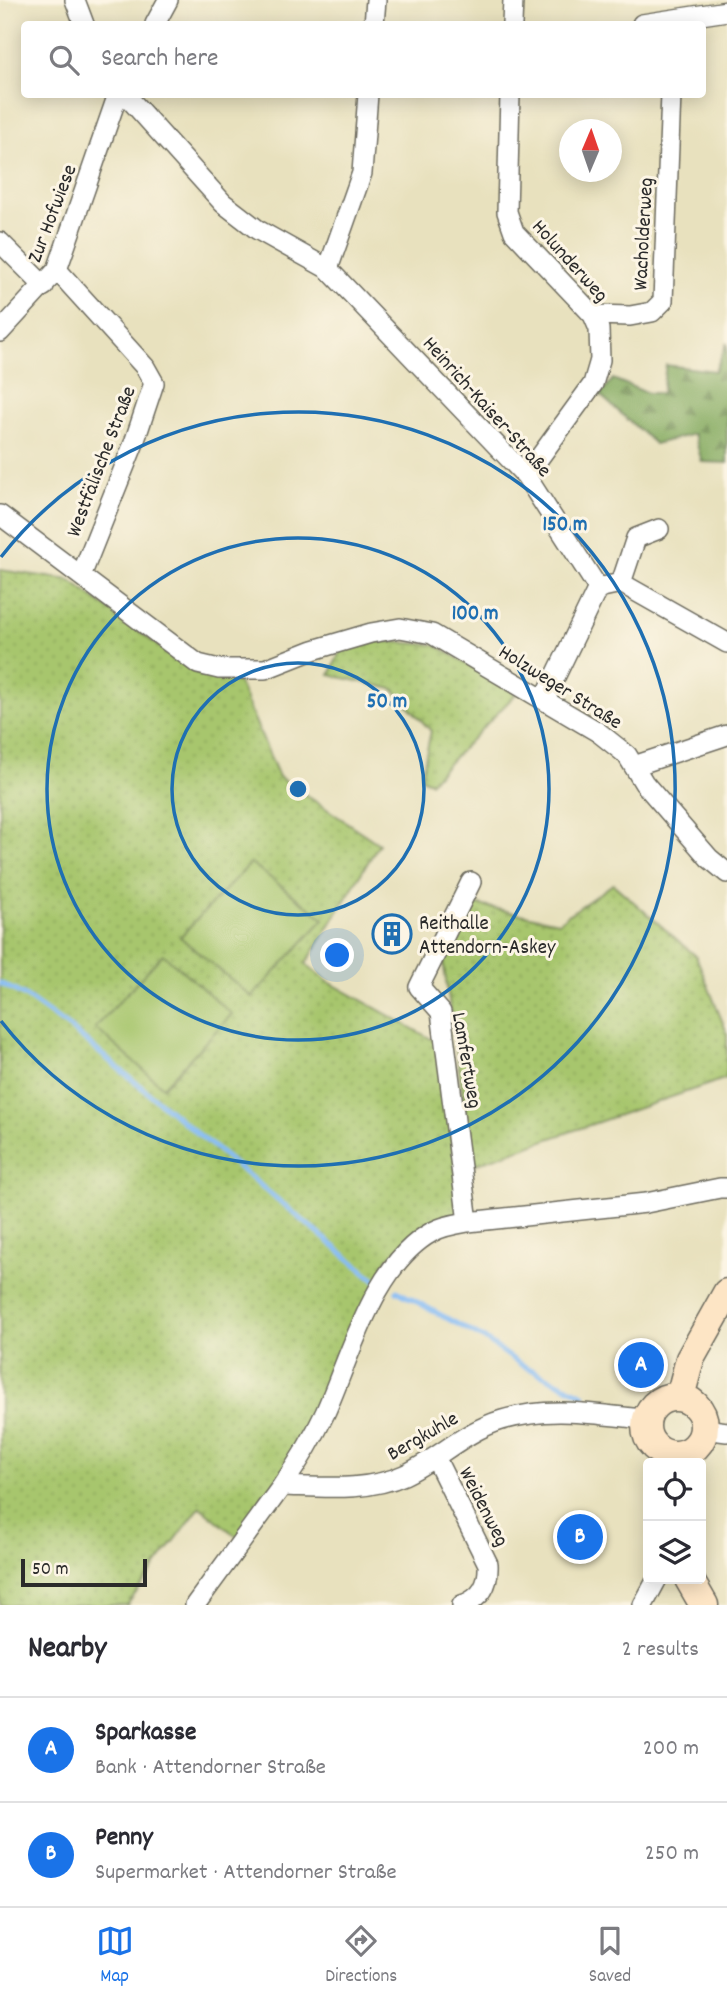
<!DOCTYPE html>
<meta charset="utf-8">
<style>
:root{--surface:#fff;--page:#f7f7f7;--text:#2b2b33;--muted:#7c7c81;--line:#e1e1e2;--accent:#1a73e8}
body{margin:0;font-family:Dekko,sans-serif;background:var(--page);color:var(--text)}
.controls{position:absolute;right:21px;bottom:21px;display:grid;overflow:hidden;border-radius:7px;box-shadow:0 4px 18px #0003}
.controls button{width:63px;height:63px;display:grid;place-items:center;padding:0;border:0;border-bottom:2px solid var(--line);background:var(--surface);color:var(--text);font:35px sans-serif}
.compass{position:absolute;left:559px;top:119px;width:63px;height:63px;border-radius:50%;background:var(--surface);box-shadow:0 4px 18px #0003;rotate:2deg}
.scale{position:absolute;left:21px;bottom:18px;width:126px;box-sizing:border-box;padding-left:7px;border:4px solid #2b2b2b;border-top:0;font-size:19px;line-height:24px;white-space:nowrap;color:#2b2b2b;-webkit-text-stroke:5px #fcf5e5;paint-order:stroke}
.you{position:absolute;left:338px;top:956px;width:24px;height:24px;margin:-18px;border:5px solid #fff;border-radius:50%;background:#1a73e8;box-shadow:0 0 0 10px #1a73e833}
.badge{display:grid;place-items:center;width:46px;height:46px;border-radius:50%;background:var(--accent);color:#fff;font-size:23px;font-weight:700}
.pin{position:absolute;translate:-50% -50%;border:4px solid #fff;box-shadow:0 2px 7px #0006}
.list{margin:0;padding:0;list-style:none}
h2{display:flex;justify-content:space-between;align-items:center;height:91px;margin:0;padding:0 28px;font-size:30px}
h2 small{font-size:23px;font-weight:400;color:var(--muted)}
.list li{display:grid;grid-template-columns:46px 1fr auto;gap:21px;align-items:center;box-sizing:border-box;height:105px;padding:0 28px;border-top:2px solid var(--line)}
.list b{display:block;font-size:26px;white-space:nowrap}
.list p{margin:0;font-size:23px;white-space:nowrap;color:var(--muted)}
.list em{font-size:23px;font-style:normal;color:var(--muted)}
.icon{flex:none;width:38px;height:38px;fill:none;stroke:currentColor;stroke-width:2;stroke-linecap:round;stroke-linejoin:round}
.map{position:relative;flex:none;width:727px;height:1605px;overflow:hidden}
.search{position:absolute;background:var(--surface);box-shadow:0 4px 18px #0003;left:21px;right:21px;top:21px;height:77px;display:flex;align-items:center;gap:18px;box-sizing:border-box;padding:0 24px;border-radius:7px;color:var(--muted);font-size:26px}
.sheet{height:301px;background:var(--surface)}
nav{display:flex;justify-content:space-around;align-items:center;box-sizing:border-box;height:98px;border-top:2px solid var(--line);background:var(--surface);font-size:19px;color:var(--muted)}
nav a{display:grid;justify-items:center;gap:4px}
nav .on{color:var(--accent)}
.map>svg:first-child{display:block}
</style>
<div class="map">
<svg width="727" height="1605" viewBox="0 0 727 1605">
<defs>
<pattern id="grass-dots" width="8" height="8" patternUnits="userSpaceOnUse" patternTransform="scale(1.75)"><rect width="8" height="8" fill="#a7c66d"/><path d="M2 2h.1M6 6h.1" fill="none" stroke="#90aa5f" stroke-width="1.8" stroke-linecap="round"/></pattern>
<pattern id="forest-firs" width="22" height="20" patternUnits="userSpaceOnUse" patternTransform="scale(1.75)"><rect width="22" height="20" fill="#85ab60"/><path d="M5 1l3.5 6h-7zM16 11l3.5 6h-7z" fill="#6d8b4f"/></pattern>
</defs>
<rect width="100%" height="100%" fill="#fcf5e5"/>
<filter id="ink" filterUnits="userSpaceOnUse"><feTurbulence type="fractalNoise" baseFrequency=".0143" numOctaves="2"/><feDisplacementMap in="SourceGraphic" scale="14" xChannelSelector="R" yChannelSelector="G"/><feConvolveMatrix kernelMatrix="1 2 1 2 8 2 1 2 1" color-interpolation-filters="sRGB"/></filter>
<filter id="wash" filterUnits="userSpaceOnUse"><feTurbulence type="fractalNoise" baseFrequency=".00686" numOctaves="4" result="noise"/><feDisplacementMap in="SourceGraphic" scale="28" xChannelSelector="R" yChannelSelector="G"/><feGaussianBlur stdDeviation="1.57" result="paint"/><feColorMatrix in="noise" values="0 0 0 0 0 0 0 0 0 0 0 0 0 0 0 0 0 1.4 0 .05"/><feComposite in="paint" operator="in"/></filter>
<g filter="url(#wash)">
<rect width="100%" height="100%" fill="#e8e1be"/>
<path fill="url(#grass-dots)" stroke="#69784c" stroke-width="2" d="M 0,570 L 69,580 L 194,672 L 238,681 L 279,777 L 379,844 L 306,964 L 327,981 L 442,1045 L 460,1213 L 430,1223 L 387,1259 L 307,1442 L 241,1540 L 200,1507 L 127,1605 L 0,1605 Z
M 377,641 L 436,645 L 516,694 L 430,782 L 421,778 L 431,731 L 393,689 L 330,675 L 341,649 Z
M 613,884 L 696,956 L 727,1033 L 727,1078 L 473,1165 L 443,960 L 474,904 L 558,922 Z"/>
<path fill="url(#forest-firs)" stroke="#586b46" stroke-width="2" d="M 727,343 L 727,463 L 702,462 L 694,434 L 655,444 L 600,395 L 613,379 L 647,393 L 662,393 L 666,365 L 715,371 Z"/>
<path fill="#a7c66d" stroke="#69784c" stroke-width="2" d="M 251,863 L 324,919 L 252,997 L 180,937 Z
M 163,954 L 232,1014 L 163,1087 L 95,1028 Z"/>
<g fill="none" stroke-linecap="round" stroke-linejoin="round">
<path stroke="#85bcf5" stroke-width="5" d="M 0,983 L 25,996 L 71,1029 L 375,1280
M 397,1291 L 483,1338 L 520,1364 L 584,1395"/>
</g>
</g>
<g filter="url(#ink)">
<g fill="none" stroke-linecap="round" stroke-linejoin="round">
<g stroke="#6d6b5e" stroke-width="22">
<path id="street" d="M 75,0 L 84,24
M 155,24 L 168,0
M 374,24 L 376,0
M 512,24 L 513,0
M 642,24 L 727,11
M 125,94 L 223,203 L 258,230 L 328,269 L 526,476 L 598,588 L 544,700
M 510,94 L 507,212 L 514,232 L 593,315 L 599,329 L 600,360 L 593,384 L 526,476
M 0,242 L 44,286
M 328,269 L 362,173 L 368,94
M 57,270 L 145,367 L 154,383 L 134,443 L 81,576
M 593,315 L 630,316 L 652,312 L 663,301 L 671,94
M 0,332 L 57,270 L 118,94
M 0,515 L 198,664 L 219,669 L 265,669 L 313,650 L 371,633 L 400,628 L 432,634 L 598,732 L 627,755 L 644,783 L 709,858 L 727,873
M 621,583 L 636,538 L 659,529
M 598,588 L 621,583 L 727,643
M 634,766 L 727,735
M 468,1222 L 441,1012 L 419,987 L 471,882
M 704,1429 L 727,1432
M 435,1457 L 488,1564 C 489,1584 482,1598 462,1605
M 282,1486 C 298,1463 313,1439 325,1413 C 351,1355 374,1264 432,1232 C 443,1226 456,1224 468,1222 L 646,1203 L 720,1188 L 727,1188
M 195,1605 L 282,1486 C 322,1487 367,1492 404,1475 C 438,1459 465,1431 502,1420 C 555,1405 594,1415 646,1419
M 643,1605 L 657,1579"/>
</g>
<g stroke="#6d6b5e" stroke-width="31">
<path id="secondary" d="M 680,1397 L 690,1359 L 727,1293
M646 1426a29 29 0 1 1 58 0a29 29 0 1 1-58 0Z
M 689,1579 L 704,1605"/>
</g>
<use href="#street" stroke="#fff" stroke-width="19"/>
<use href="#secondary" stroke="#fde5c5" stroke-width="28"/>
</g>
</g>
<g fill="none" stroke="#1f6fb2" stroke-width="3.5">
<circle cx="298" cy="789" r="126"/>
<circle cx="298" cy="789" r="251"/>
<path d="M1 557A377 377 0 1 1 1 1021"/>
</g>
<defs>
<g id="building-ring" transform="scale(2.0125)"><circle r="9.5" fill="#fcf5e5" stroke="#1f6fb2" stroke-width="1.5"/><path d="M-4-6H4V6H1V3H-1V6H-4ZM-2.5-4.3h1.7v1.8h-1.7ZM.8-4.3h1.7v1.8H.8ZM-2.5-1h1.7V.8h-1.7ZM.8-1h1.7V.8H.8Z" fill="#1f6fb2"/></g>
</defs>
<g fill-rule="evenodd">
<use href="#building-ring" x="392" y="934"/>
</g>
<g text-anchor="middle" stroke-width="6" stroke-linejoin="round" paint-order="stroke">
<g font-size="21" fill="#2b2b2b" stroke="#fcf5e5">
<text transform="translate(51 213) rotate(-69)" y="7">Zur Hofwiese</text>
<text transform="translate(642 234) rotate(-87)" y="7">Wacholderweg</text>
<text transform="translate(571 260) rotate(48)" y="7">Holunderweg</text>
<text transform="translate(488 406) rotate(48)" y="7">Heinrich-Kaiser-Straße</text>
<text transform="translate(100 461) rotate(-69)" y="7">Westfälische Straße</text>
<text transform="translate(561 686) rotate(32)" y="7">Holzweger Straße</text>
<text transform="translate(468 1060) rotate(80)" y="7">Lamfertweg</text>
<text transform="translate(422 1435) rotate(-30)" y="7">Bergkuhle</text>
<text transform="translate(485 1506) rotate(63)" y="7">Weidenweg</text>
</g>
<g font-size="21" fill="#2b2b2b" stroke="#fcf5e5" text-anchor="start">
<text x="419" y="929">Reithalle<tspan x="419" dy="24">Attendorn-Askey</tspan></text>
</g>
</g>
<circle cx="298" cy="789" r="10" fill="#1f6fb2" stroke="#fcf5e5" stroke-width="3.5"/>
<g font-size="21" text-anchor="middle" font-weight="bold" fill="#1f6fb2" stroke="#fcf5e5" stroke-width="6" stroke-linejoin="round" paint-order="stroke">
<text x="565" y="530">150 m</text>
<text x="475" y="619">100 m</text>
<text x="387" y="707">50 m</text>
</g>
</svg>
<div class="controls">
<button><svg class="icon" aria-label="locate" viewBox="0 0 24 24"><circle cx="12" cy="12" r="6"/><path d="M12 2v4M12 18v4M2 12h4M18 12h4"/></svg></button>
<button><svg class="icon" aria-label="layers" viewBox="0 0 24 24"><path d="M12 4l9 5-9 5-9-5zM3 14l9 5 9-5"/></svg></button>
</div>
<svg class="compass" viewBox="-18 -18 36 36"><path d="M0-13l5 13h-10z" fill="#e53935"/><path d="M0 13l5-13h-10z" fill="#7c7c81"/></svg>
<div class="scale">50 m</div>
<div class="you"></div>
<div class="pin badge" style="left:641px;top:1365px">A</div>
<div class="pin badge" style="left:580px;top:1537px">B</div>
<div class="search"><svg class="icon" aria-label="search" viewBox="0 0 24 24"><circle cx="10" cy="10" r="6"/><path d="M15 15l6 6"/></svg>Search here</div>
</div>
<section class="sheet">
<h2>Nearby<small>2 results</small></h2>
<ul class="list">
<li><span class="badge">A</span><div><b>Sparkasse</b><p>Bank · Attendorner Straße</p></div><em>200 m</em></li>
<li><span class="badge">B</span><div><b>Penny</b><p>Supermarket · Attendorner Straße</p></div><em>250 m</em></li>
</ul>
</section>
<nav>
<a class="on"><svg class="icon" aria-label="map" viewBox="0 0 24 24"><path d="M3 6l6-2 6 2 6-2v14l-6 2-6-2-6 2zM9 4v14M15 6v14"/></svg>Map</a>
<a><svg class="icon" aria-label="directions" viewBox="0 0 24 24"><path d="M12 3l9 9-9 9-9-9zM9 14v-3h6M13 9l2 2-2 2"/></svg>Directions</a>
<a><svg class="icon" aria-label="saved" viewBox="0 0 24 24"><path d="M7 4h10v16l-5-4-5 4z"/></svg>Saved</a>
</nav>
